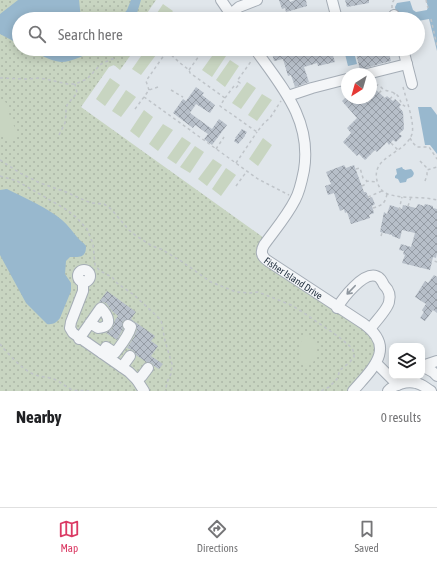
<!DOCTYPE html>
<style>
:root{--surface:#fff;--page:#f6f6f6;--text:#202124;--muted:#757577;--line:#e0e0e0;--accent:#db3a64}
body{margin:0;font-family:"Asap Condensed",sans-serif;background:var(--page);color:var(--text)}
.controls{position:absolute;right:12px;bottom:12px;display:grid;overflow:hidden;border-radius:8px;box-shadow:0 2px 10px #0003}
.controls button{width:36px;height:36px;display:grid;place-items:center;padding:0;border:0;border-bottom:1px solid var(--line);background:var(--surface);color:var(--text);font:20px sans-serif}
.compass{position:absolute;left:341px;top:68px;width:36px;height:36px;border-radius:50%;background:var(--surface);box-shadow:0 2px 10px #0003;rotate:217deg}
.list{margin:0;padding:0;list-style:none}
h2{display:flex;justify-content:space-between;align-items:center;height:52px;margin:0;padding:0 16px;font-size:17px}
h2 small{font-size:13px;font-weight:400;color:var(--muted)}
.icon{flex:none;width:22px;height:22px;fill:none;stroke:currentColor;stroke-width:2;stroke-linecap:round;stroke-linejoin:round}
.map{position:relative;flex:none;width:437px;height:391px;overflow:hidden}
.search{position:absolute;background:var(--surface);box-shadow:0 2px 10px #0003;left:12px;right:12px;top:12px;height:44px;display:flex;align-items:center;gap:10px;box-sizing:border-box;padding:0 14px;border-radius:22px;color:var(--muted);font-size:15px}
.sheet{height:116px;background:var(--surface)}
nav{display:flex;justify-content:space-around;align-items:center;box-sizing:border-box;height:56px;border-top:1px solid var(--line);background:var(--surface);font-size:11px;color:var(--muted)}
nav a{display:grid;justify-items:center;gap:2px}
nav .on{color:var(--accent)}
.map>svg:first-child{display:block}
</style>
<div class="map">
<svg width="437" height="391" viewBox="0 0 437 391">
<defs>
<pattern id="grass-dots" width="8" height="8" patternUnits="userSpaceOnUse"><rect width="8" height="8" fill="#c8d5c1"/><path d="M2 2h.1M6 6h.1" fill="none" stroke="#acb7a7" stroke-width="1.8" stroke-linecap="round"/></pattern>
<pattern id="building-cross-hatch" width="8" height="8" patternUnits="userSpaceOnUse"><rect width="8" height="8" fill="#b7bfc9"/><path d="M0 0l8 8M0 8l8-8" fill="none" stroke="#959ca5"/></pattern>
</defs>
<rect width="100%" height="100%" fill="#e0e6eb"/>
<path fill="url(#grass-dots)" d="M 0,0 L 156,0 L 143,19 L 19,19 L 19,49 L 135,49 L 120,70 L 114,65 L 109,67 L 81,107 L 264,238 L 257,249 L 256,254 L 260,259 L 358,324 L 377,343 L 373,362 L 348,391 L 0,391 Z"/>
<path fill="#c8d5c1" d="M 163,4 L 173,11 L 167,19 L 153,19 Z
M 146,49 L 148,49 L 156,55 L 141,75 L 132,69 Z
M 217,49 L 226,56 L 212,77 L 202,70 Z
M 230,60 L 239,66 L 225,87 L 216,80 Z
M 110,78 L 120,85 L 105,106 L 96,99 Z
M 247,82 L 256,88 L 241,109 L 232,103 Z
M 126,90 L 136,97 L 121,117 L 112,111 Z
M 262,94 L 272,100 L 257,121 L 248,115 Z
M 0,98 C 11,104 7,110 11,120 C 13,124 15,128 17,131 L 16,135 L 11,140 L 6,139 L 0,135 Z
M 144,110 L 153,117 L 139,138 L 130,131 Z
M 163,124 L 173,130 L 158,151 L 149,144 Z
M 182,137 L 191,143 L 176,164 L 167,158 Z
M 263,138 L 272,145 L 258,166 L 249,159 Z
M 195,146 L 204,152 L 190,173 L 180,167 Z
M 213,159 L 222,165 L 207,186 L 198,179 Z
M 226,168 L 236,175 L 221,196 L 212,189 Z
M 309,335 C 318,341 317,349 316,359 L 310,365 L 304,364 L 301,361 C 301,353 297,336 309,335 Z"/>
<path fill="#98b8ce" d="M 18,0 L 79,0 L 81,19 L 19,19 L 19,44 L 0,34 L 0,14 Z
M 131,0 L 141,0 L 137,13 L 134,19 L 119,19 L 127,10 Z
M 426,0 L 437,0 L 437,51 L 429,19 L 418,21 L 418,19 L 397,19 L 395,7 L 397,3 L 410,1 L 413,10 L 416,12 L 427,10 L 428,7 Z
M 29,49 L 97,49 C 87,54 72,62 61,62 C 50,61 39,54 29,49 Z
M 354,52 L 357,64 L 348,66 L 345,54 Z
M 418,107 L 431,107 L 437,115 L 437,154 L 430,145 L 425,145 Z
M 402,167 L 403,169 L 404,169 L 405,170 L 411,169 C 414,172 415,174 412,177 L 407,179 L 406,182 L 400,183 L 398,179 L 395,178 L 395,176 L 397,174 L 396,169 Z
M 7,189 C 23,197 48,208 62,220 C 68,225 72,231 77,237 C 79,240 83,242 86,246 C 86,258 80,257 70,257 L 66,261 L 65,274 L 71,283 L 71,291 L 60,318 C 57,322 53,325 47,324 L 26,303 L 0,255 L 0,190 Z"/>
<path fill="url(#building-cross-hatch)" d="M 279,0 L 289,0 L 290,2 L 295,0 L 306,0 L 307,6 L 286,12 L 285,8 L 282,9 Z
M 345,0 L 369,0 L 369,3 L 347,7 Z
M 271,49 L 293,49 L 294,55 L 317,49 L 331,49 L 335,62 L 318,66 L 317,63 L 304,67 L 309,82 L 295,87 L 291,75 L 288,76 L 283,59 L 274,61 Z
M 355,49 L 388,49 L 391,61 L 365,68 L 360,70 Z
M 196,87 L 204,93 L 202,95 L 215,105 L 210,113 L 196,104 L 190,113 L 212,129 L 219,119 L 227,125 L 212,145 L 204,139 L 208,134 L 195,125 L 193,128 L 173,113 L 183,99 L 186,101 Z
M 375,89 L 385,98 L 387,96 L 393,101 L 395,99 L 401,105 L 399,107 L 403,112 L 404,129 L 399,134 L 402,136 L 396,142 L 393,140 L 389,145 L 387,142 L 377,152 L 375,150 L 365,160 L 359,154 L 357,156 L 343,142 L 351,133 L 347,128 L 357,118 L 342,101 L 345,98 L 371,98 L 371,94 Z
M 242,129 L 247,132 L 245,135 L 245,136 L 238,144 L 234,141 L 236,138 L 235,138 Z
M 344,165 L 346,168 L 354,165 L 364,192 L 366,192 L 369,198 L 372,197 L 375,204 L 372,206 L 374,213 L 369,215 L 370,218 L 351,224 L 347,212 L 345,213 L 344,209 L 340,211 L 334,193 L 328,195 L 325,186 L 331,184 L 326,172 Z
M 418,204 L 424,206 L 425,204 L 433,206 L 433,208 L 437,209 L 437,253 L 436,258 L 433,257 L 430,270 L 402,263 L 405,255 L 403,254 L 404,251 L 399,250 L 401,244 L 411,247 L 415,233 L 402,230 L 400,239 L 392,236 L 392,235 L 380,232 L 384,212 L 387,214 L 390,205 L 402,209 L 403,205 L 416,208 Z
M 434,275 L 437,277 L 437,313 L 433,310 L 425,321 L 420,318 L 424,312 L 422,310 L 426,304 L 415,297 L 425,281 L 428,283 Z
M 107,291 L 136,312 L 131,319 L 155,336 L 151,341 L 158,346 L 151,356 L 163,364 L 159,369 L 154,366 L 152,363 L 146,362 L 136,355 L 134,351 L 127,348 L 134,337 L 137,329 L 137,326 L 135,322 L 128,319 L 123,321 L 122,325 L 123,329 L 117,340 L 106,333 L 112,329 L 114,324 L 115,320 L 118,316 L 112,311 L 106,303 L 103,302 L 99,302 Z"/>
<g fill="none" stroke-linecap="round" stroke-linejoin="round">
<g stroke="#a5adb6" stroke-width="12">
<g id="minor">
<path d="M 221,0 L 234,19"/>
<path d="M 332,0 L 337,19"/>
<path d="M 231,14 L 239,7 L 257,0"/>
<path d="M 394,15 L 395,19"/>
<path id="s1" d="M 255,49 C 282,87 312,120 304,170 C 302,180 300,191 295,200 C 287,216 274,231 264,245 C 260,252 262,257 268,261 L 364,324 C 397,348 372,369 353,391"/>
<path d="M 403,49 L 412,84"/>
<path d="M 367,74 L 407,64"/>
<path d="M 288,96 L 312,88 L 347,79"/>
<circle cx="84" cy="276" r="6"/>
<path d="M 83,281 L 83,291 L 71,322 L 70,328 L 73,333 L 129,372 L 137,380 L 144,391"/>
<path d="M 337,308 C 343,298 363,272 376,276 C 380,277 382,281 384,285 C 388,289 391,295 389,302 C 388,309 375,322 370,329"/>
<path d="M 79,339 L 100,309 L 101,308 C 108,315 114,327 98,328 L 90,323"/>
<path d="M 102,353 L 106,347 L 115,353 C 121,345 128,337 131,327 L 128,325"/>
<path d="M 376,363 L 398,385"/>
<path d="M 422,366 L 433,372 L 437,376"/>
<path d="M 422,366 L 437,361"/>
<path d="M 122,367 L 130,356"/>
<path d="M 137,380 L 142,376 L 148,368"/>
<path d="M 388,391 C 394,384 407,381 416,383 C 422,384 426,388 431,391"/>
</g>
</g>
<path stroke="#bfc4c9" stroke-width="1.5" stroke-dasharray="3 3" stroke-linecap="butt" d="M 426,0 L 428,8
M 392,8 L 392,3 L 394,0
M 431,19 L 437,46
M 167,51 L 180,63 L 189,70 L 190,73 L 225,98 L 220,106 L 257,132 L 264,123 L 270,118 L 281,101
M 189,70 L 204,49
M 0,78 L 27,79 L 38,78 L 45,79 L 68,84 L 75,84 L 87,79 L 101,64 L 112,59 L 117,59
M 158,87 L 149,90 L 144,97 L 258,179 L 289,195
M 403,87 C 406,99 415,123 412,134 C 405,155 368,156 378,184 C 380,190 385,194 391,195 C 405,199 422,196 437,200
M 149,90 L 146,81 L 167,51 L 165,49
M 171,90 L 183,97
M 371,90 L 375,86 L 378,85 C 380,86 382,88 383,89 C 388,92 394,91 398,96 C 401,101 401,106 408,107
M 379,93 L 383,89
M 225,98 L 234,86 L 236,88 L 240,83 L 237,81 L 252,60
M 390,99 L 395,93
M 135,109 L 144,97
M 59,135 L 65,123 L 66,114 L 66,109 L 67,105 L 77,93 L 75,84
M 410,138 L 413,143 L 417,147 L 429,147 L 437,159
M 391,143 L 398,150
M 216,149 L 224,137
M 0,160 L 20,173 L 40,183 L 66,192 L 86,201 L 92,203 L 104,204 L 111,209 L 129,230 L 135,235 L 152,246 L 161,249 L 181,261 L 211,282 L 236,292 L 250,293 L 258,292 L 291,305 L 301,311 L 339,337 L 352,348 L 354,353 L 354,357 L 350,362 L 340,370 L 337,379 L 329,387 L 321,391
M 420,161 L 426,167 L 427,170
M 236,163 L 257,132
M 356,169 L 360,168 L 363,178 L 367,181
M 0,176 L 17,181 L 67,210 L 77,218 L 87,229 L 93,244 L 95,265 L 100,271 L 112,277 L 117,283 L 134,295 L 161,320 L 163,330 L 165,341 L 172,364 L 171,374 L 168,380 L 165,391
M 425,181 L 427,175 L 427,170 L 437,167
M 236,186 L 247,171
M 362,186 L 364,185 L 367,181 L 377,182
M 368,197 L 382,191
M 408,206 L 411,197
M 373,208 C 382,205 385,204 387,194
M 399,210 L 402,197
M 381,236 L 382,233
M 429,259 L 437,262
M 0,344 C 8,354 22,369 33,374 C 40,377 47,377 54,379 C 61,382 67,388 73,390 C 79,391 84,390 89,391"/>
<use href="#minor" stroke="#f4f6f8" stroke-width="10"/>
</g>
<defs><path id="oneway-shaft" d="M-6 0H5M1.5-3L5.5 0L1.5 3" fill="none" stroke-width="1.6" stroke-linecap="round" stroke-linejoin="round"/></defs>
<use stroke="#8e969e" href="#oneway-shaft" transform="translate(351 290) rotate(134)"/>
<g text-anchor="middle" stroke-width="3.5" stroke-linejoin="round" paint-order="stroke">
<g font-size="10" fill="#273544" stroke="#f0f4f8">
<text dy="4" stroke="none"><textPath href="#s1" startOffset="270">Fisher Island Drive</textPath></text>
</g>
</g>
</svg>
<div class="controls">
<button><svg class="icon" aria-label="layers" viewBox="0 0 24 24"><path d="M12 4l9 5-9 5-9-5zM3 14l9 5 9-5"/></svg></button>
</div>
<svg class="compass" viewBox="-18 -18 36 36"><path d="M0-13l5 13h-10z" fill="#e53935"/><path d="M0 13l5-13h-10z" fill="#757577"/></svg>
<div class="search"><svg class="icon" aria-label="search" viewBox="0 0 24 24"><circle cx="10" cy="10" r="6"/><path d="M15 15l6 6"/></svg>Search here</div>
</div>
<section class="sheet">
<h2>Nearby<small>0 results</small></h2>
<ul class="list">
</ul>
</section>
<nav>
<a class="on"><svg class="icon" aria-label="map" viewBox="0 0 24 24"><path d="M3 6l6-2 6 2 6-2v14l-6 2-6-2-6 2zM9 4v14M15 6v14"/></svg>Map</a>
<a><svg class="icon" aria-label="directions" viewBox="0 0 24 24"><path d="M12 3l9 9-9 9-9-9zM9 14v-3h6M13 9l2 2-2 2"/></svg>Directions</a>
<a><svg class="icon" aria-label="saved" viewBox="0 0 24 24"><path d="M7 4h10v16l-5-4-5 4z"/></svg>Saved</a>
</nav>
